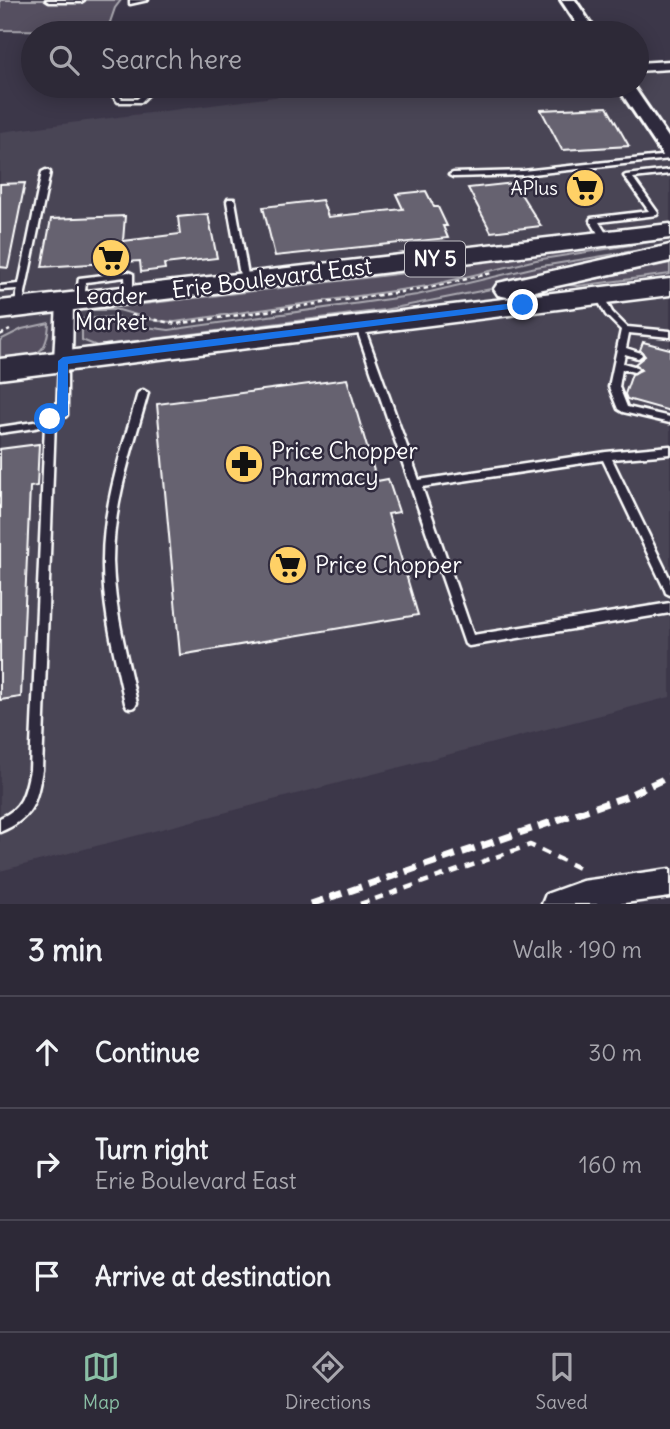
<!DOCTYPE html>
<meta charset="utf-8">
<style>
:root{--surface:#2d2937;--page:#35313f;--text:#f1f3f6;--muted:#a7a6ad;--line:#484552;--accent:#8abfa5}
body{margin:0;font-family:Delius,sans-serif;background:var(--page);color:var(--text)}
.stop{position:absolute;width:21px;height:21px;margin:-16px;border:5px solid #1a73e8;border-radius:50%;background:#fff}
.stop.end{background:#1a73e8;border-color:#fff;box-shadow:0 2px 7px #0008}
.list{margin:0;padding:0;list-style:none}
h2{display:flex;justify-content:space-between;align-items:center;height:91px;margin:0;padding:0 28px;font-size:30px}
h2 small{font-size:23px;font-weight:400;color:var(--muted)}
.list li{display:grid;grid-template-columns:46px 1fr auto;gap:21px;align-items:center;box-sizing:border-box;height:112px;padding:0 28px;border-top:2px solid var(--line)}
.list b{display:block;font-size:26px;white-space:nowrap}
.list p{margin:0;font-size:23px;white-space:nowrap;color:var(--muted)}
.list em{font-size:23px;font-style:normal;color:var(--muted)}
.icon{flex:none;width:38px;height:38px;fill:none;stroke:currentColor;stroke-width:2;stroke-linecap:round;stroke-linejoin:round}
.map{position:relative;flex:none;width:670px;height:904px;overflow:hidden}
.search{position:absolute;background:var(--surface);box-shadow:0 4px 18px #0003;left:21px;right:21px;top:21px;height:77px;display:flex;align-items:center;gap:18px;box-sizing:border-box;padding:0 24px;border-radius:38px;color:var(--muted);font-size:26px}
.sheet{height:427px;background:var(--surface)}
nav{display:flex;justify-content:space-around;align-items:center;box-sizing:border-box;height:98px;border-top:2px solid var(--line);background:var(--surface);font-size:19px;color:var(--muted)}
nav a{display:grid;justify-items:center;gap:4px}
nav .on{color:var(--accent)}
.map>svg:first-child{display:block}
</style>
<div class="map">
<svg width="670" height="904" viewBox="0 0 670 904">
<rect width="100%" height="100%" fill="#3c3749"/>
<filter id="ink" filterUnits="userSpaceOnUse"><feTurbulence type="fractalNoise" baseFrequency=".0143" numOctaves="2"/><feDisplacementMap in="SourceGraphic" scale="14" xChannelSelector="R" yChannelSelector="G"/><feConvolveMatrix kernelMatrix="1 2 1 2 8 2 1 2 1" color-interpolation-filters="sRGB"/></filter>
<g filter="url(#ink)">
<path fill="#494455" d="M 670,65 L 670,697 L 0,871 L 0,132 L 282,96 L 413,86 L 637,86 L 637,69 Z"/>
<path fill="#555060" stroke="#aaa8b0" stroke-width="2" d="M 0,0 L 121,0 L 115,8 L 107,31 L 0,30 Z
M 670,236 L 670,239 L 536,260 L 428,286 L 175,322 L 157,321 L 119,310 L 93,310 L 414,272 L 485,258 Z
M 670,245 L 491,289 L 384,310 L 97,346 L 82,340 L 82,319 L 115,317 L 146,327 L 169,330 L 417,295 L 536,267 Z
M 670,263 L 670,274 L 578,286 L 567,285 Z
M 49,323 C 47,361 32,354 0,358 L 0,340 L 22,329 Z"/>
<path fill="#666270" stroke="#fff" stroke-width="2" d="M 607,107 L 629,146 L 562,150 L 541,110 Z
M 25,183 L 8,268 L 0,267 L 0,184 Z
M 514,183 L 541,226 L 491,232 L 468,188 Z
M 426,191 L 434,207 L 438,207 L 447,226 L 443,226 L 448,238 L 275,256 L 263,207 L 322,200 L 328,217 L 403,209 L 396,194 Z
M 208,214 L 217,258 L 164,264 L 165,269 L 141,272 L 140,261 L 42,267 L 51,219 L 125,216 L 123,241 L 180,234 L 178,217 Z
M 643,342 L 670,349 L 670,411 L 627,399 L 625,394 L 632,374 L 641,370 L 635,364 L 645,356 L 640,350 Z
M 347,379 L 377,481 L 388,479 L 399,512 L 388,514 L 418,615 L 180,655 L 157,404 Z
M 39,444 L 37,486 L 30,487 L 21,697 L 0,700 L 0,449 Z"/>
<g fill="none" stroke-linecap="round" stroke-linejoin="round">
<g stroke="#fff" stroke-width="5">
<path id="service" d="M 46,0 L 84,0 L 81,2 L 49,2 Z
M 124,86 L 132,86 L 122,91 L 119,96 L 122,99 L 137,99 L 143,94 L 139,86 L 145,86 L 149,94 L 141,102 L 118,102 L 113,96 L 118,89 Z
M 670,155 L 670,159 L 523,175 L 453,177 L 449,175 L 453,173 L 523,171 Z
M 46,170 L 50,172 L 22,307 L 18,310 L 14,307 L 18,289 L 0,290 L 0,286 L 19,284 L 42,172 Z
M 670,170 L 670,174 L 633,178 L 658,213 L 657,215 L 599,222 L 609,238 L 608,240 L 602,240 L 590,220 L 591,218 L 649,211 L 624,176 L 626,175 Z
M 228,199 L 234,199 L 235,201 L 249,281 L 245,283 L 241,281 L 227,201 Z
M 129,272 L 133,274 L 133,296 L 130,297 L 126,294 L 125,277 L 86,282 L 84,300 L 80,303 L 76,300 L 79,278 Z
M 600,294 L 603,295 L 612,312 L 627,327 L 670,331 L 670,337 L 629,333 L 626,348 L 641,353 L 642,355 L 638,358 L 625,354 L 623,363 L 637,367 L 638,369 L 634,372 L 622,369 L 619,387 L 627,407 L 670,417 L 670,423 L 623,412 L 618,409 L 609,387 L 621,330 L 606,315 L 596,297 Z
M 359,321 L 363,324 L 419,480 L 606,452 L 670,446 L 670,454 L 612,459 L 670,579 L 670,595 L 666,593 L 665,590 L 603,460 L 422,487 L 473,635 L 670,603 L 670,613 L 469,646 L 465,644 L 355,324 Z
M 63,358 L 67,361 L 67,415 L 65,417 L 55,421 L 42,770 C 36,803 33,818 0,832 L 0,818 C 23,808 25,793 30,770 L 45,425 L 35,428 L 0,433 L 0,427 L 34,422 L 57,413 L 59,361 Z
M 143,390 L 148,393 C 133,447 113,504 113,561 C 114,609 127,656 137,703 L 135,707 L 131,708 L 127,707 L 125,703 C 115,656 102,609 103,560 C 103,503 123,447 138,393 Z"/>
</g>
<g stroke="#fff" stroke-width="5">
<path id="minor" d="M 130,0 L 148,0 L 130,4 Z
M 670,61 L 670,69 L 637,71 L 637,63 Z
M 65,297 L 73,302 L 72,361 L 63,367 L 54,361 L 57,302 Z
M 670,869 L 670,897 L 617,904 L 542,904 L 546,894 L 582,881 Z"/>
</g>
<g stroke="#fff" stroke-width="6">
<path id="tertiary" d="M 561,0 L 575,0 L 597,33 L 583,33 Z
M 617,86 L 633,86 L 670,140 L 670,158 L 664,157 Z"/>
</g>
<g stroke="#fff" stroke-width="5">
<path id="primary" d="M 670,224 L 670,238 L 0,319 L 0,301 Z
M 670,245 L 670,261 L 507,297 L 498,295 L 494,289 L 498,283 L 507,281 Z
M 670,279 L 670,295 L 0,379 L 0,359 Z"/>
</g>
<path stroke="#fff" stroke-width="2.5" stroke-dasharray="4.5 3.5" stroke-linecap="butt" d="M 131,315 L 176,324 L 429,288 L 492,273
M 0,335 L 10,330"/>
<path stroke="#fff" stroke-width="4.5" stroke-dasharray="9 7" stroke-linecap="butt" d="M 360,904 L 530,845 L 583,870"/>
<use href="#service" fill="#2f2a3d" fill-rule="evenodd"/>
<use href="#minor" fill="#2f2a3d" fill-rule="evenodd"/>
<use href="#tertiary" fill="#2f2a3d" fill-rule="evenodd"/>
<use href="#primary" fill="#2f2a3d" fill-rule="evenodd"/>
<path stroke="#fff" stroke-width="7" stroke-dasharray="13 7" stroke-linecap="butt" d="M 311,904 L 625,797 L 670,776"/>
</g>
</g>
<path fill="#1a73e8" d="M 523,302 L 528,305 L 527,307 L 68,364 L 68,415 L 50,423 L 45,419 L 57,413 L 58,361 L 63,357 Z"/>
<defs>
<g id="supermarket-disc" transform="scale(2.0125)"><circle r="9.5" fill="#ffd166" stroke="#2f2a3d"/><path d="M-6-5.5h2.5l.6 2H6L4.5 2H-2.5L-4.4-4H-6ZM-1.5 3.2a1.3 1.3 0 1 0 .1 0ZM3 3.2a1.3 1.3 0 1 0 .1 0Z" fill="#111"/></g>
<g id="pharmacy-disc" transform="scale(2.0125)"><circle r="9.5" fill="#ffd166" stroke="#2f2a3d"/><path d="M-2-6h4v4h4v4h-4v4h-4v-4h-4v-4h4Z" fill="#111"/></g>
</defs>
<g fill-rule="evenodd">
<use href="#supermarket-disc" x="585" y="188"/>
<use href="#supermarket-disc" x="111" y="258"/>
<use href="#pharmacy-disc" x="244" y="464"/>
<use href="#supermarket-disc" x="288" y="565"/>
</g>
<g text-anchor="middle" stroke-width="5" stroke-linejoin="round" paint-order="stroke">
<g font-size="19" fill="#fff" stroke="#2f2a3d" text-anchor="end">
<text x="558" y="195">APlus</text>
</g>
<rect fill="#2f2a3d" stroke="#c1bfc5" stroke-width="2" x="405" y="241.5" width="60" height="35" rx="5"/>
<g font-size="21" font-weight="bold" fill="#fff">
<text x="435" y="266">NY 5</text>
</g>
<g font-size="23" fill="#fff" stroke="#2f2a3d">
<text transform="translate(272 278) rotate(-7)" y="8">Erie Boulevard East</text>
</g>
<g font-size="23" fill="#fff" stroke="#2f2a3d" text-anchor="start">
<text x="111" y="304" text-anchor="middle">Leader<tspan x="111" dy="26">Market</tspan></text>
<text x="271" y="459">Price Chopper<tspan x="271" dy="26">Pharmacy</tspan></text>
<text x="315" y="573">Price Chopper</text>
</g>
</g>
</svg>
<div class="stop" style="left:50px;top:419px"></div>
<div class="stop end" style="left:523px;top:305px"></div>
<div class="search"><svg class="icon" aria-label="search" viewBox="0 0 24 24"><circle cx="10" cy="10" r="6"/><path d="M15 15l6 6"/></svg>Search here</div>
</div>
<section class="sheet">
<h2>3 min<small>Walk · 190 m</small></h2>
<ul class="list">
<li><svg class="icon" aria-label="ahead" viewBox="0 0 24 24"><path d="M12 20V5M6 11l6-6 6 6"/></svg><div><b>Continue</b></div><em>30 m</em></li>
<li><svg class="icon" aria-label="right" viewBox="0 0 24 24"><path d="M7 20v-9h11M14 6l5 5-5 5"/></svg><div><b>Turn right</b><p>Erie Boulevard East</p></div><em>160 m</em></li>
<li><svg class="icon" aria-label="arrive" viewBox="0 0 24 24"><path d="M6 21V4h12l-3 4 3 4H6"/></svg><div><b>Arrive at destination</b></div></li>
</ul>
</section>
<nav>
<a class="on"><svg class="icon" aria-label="map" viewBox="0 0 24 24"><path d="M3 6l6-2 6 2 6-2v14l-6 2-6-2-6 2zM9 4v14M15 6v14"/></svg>Map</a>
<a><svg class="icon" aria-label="directions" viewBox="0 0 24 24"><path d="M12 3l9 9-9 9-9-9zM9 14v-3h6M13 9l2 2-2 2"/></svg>Directions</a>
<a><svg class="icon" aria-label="saved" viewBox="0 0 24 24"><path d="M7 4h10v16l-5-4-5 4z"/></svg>Saved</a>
</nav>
